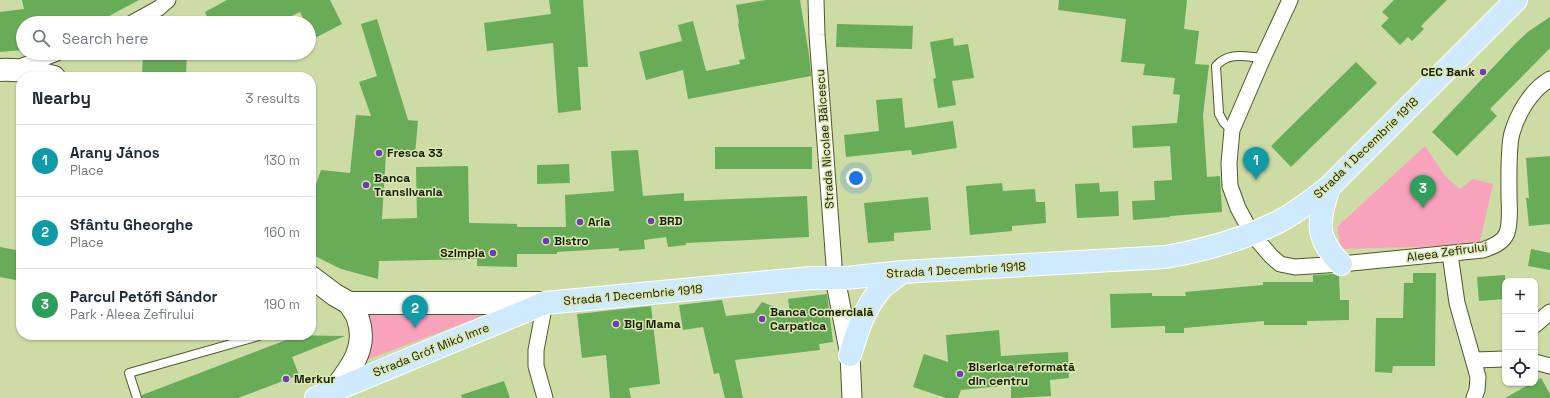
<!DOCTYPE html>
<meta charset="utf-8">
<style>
:root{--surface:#fff;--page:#f6f6f7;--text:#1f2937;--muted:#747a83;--line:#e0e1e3;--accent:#703cb3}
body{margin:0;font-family:"Space Grotesk",sans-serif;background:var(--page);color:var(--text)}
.controls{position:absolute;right:12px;bottom:12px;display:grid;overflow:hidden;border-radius:8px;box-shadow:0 1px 3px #0004}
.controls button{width:36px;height:36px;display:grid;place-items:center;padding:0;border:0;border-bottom:1px solid var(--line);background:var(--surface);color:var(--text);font:20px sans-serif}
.you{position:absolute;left:856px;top:178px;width:14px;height:14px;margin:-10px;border:3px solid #fff;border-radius:50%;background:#1a73e8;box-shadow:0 0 0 6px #1a73e833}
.badge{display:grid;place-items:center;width:26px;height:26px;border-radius:50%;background:var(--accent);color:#fff;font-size:13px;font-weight:700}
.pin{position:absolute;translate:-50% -33px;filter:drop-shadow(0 1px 2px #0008)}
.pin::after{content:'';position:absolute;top:21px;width:14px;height:12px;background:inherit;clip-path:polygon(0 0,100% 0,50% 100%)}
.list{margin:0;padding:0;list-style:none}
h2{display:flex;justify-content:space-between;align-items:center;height:52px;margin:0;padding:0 16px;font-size:17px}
h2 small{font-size:13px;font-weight:400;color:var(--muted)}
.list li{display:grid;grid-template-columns:26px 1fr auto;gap:12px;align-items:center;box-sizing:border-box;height:72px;padding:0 16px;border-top:1px solid var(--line)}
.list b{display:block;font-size:15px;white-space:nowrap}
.list p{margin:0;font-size:13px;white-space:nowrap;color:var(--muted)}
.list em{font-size:13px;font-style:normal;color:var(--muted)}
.icon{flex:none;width:22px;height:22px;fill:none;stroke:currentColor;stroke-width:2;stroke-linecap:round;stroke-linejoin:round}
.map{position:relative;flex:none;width:1550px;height:398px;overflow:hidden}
.search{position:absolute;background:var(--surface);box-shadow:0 1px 3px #0004;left:16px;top:16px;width:300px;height:44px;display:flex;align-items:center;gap:10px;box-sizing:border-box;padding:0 14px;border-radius:22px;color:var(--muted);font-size:15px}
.panel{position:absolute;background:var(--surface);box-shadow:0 1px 3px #0004;left:16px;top:72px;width:300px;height:268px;border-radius:16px}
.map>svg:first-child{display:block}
</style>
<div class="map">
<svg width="1550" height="398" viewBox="0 0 1550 398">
<rect width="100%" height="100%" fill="#cddba5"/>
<path fill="#f8a2bc" d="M 1425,146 L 1446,177 L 1460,189 L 1473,179 L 1493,184 L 1479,245 L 1341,249 L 1337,227 Z
M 501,309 L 366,360 C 373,340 374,330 364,311 Z"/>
<path fill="#68ac58" d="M 22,0 L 139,0 L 96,23 L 23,23 L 23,50 L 0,52 L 0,12 L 24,9 Z
M 227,0 L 330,0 L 342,24 L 313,39 L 309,30 L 309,23 L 305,23 L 300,12 L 277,23 L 210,23 L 205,12 Z
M 549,0 L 583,0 L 588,67 L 578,67 L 581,110 L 558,113 L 553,43 L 487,51 L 484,23 L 551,14 Z
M 766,0 L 800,0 L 809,55 L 811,76 L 688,99 L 683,70 L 646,80 L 639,52 L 682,41 L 678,25 L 693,21 L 706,71 L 740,64 L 739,60 L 745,59 L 738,24 L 739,23 L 736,5 Z
M 1059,0 L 1187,0 L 1184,29 L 1199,31 L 1195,64 L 1209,65 L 1203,115 L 1207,177 L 1220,176 L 1222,212 L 1170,216 L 1170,217 L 1133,220 L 1132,201 L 1155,200 L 1154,181 L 1172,180 L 1170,146 L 1133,148 L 1132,126 L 1177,123 L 1180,95 L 1173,94 L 1175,78 L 1143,75 L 1145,64 L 1121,62 L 1126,19 L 1058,10 Z
M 1394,0 L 1447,0 L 1421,26 L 1424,29 L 1412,41 L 1408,37 L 1400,45 L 1381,26 L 1389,18 L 1382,12 Z
M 1550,17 L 1550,48 L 1490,109 L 1497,116 L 1457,156 L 1432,132 L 1516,43 L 1529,31 Z
M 377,19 L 408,120 L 418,121 L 415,154 L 386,154 L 382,219 L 417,218 L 416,167 L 468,166 L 469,223 L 517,224 L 517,227 L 566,227 L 565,195 L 614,191 L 611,151 L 638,150 L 643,196 L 684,193 L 684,201 L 807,196 L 809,237 L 686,243 L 686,245 L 668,247 L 666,237 L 644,240 L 645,249 L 619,251 L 619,248 L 557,252 L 557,254 L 517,254 L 517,267 L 477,266 L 477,259 L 379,261 L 378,279 L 341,269 L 311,254 L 311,198 L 321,170 L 350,173 L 356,115 L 371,116 L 359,82 L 377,76 L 361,24 Z
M 837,24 L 913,26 L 912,49 L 836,47 Z
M 953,38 L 954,46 L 968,44 L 974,78 L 952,81 L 956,105 L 938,108 L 933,79 L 936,78 L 930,42 Z
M 143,53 L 187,53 L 186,77 L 142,77 Z
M 1356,62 L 1377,83 L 1291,167 L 1271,146 Z
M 902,98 L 905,128 L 953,121 L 957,148 L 912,155 L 911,150 L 846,157 L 844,135 L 879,131 L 876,100 Z
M 715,147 L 812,147 L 812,169 L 715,169 Z
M 1550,156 L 1550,224 L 1529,226 L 1526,198 L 1529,198 L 1526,158 Z
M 569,164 L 570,183 L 537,184 L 537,165 Z
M 1002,183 L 1003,191 L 1035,189 L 1036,202 L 1045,202 L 1046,223 L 1012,226 L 1012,231 L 970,235 L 966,186 Z
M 1099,183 L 1100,192 L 1118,191 L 1119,216 L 1077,218 L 1075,184 Z
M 928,197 L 931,230 L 894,233 L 894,241 L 868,243 L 864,203 Z
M 0,247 L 21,251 L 21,281 L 0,277 Z
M 1531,249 L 1550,253 L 1550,270 L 1528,266 Z
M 1413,273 L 1436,273 L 1435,366 L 1393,366 L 1392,373 L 1375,372 L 1376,318 L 1403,318 L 1404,283 L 1413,283 Z
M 1334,274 L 1339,276 L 1340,300 L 1349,300 L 1349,320 L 1307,321 L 1307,325 L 1264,325 L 1264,321 L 1184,328 L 1184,333 L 1165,333 L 1165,326 L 1111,328 L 1110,294 L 1152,293 L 1152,296 L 1186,296 L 1185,292 L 1263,285 L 1263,282 L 1313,282 L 1313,275 Z
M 1505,275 L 1505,299 L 1479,301 L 1477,277 Z
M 827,294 L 833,342 L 819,344 L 820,350 L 735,360 L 743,398 L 725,398 L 719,373 L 714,374 L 703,327 L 683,330 L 679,305 L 722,300 L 726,316 L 754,313 L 762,302 L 790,313 L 788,299 Z
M 651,306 L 660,384 L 629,388 L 631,398 L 610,398 L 606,355 L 582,358 L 577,314 Z
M 999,330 L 1001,356 L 1068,352 L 1069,378 L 1050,380 L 1051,396 L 1014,398 L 1011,398 L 1011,385 L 961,390 L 958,398 L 946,398 L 913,387 L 924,354 L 948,362 L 946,335 Z
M 283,335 L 345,336 L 292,357 L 299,375 L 238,398 L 142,398 L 142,395 L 286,340 Z
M 1541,378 L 1550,394 L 1550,398 L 1505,398 L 1532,383 L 1535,383 L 1535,381 Z
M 504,381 L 510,398 L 462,398 L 461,395 Z"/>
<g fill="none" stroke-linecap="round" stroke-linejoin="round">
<g stroke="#4e5928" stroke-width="10">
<path id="service" d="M 1232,130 L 1224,123 L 1219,114 L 1216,66 C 1229,51 1246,57 1263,58
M 137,398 L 129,373 L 259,336"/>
</g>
<g stroke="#4e5928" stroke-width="17">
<path id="minor" d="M 816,0 L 817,35 L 835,278
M 1290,0 L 1263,58 L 1232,130 L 1229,163 L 1230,186 L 1238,208 L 1252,234 L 1271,256 L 1280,264 L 1295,267 L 1341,264 L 1483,250 C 1492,247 1503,243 1507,233 C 1511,221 1509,206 1509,194 C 1509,178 1508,148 1512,133 C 1518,113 1531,90 1550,79
M 132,23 L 159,8 L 168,0
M 17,68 L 57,53
M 1450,254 L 1457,303 L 1478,377 L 1477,390 L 1474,398
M 1535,325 L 1550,312
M 1475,360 L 1505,359
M 1535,362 L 1550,366
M 545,398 L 536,366 L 536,350 L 545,303"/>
</g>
<g stroke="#4e5928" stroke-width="21">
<path id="tertiary" d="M 835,278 L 850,355 L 852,398"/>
</g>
<g stroke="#4e5928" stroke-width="24">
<path id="secondary" d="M 0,70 C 19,69 36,72 54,77
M 311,277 L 335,295 L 349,303 L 545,303
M 335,389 C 351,368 368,347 358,319 C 357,314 352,308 349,303"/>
</g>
<g stroke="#fff" stroke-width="24">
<path id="primary" d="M 1329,187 C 1318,221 1314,237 1341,264
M 850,355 C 857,332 864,309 880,290 C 886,283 895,278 902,272
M 316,398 L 545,303 L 811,278 L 846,278 L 902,272 L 1166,257 C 1205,250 1242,240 1278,222 C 1296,213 1312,200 1329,187 L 1516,0"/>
</g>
<use href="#service" stroke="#fff" stroke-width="8"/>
<use href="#minor" stroke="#fff" stroke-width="15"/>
<use href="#tertiary" stroke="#fff" stroke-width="19"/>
<use href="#secondary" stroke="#fff" stroke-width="22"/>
<use href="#primary" stroke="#d0eafd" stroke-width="22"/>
</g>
<g fill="#703cb3" stroke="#dae8b1" stroke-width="1.5">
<circle cx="1483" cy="72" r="4"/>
<circle cx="379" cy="153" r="4"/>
<circle cx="366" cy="185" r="4"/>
<circle cx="651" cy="221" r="4"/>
<circle cx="580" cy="222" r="4"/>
<circle cx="546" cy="241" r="4"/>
<circle cx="493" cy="253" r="4"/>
<circle cx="762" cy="319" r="4"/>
<circle cx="616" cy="324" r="4"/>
<circle cx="960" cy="374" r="4"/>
<circle cx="286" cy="379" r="4"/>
</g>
<g text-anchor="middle" stroke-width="3" stroke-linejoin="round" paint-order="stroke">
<g font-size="12" font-weight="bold" fill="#181c08" stroke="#dae8b1" text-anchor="start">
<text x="1475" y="76" text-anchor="end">CEC Bank</text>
<text x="387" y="157">Fresca 33</text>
<text x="374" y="182">Banca<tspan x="374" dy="14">Transilvania</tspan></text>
<text x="659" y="225">BRD</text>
<text x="588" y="226">Aria</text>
<text x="554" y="245">Bistro</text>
<text x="485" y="257" text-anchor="end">Szimpla</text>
<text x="770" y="316">Banca Comercială<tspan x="770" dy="14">Carpatica</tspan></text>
<text x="624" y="328">Big Mama</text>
<text x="968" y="371">Biserica reformată<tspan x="968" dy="14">din centru</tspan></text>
<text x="294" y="383">Merkur</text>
</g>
<g font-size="12" fill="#181c08" stroke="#dae8b1">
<text transform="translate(825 139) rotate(-94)" y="4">Strada Nicolae Bălcescu</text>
<text transform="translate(1366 148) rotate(-44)" y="4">Strada 1 Decembrie 1918</text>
<text transform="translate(1447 252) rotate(-8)" y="4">Aleea Zefirului</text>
<text transform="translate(956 270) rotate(-3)" y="4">Strada 1 Decembrie 1918</text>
<text transform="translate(633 295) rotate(-5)" y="4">Strada 1 Decembrie 1918</text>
<text transform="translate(431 350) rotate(-22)" y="4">Strada Gróf Mikó Imre</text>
</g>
</g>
</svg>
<div class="controls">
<button>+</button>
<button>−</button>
<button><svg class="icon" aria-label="locate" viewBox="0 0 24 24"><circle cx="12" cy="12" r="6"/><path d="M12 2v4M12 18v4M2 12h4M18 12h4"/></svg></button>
</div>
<div class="you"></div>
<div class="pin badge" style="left:1256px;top:180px;background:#0f9aa8">1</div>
<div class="pin badge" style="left:415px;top:328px;background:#0f9aa8">2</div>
<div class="pin badge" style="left:1423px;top:208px;background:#2e9e5b">3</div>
<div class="search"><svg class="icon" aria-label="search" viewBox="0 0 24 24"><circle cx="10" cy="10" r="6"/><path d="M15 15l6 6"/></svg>Search here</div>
<section class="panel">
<h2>Nearby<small>3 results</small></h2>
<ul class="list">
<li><span class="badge" style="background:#0f9aa8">1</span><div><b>Arany János</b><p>Place</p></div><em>130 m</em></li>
<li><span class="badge" style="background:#0f9aa8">2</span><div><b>Sfântu Gheorghe</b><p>Place</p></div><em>160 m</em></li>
<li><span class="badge" style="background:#2e9e5b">3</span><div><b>Parcul Petőfi Sándor</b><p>Park · Aleea Zefirului</p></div><em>190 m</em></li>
</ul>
</section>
</div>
